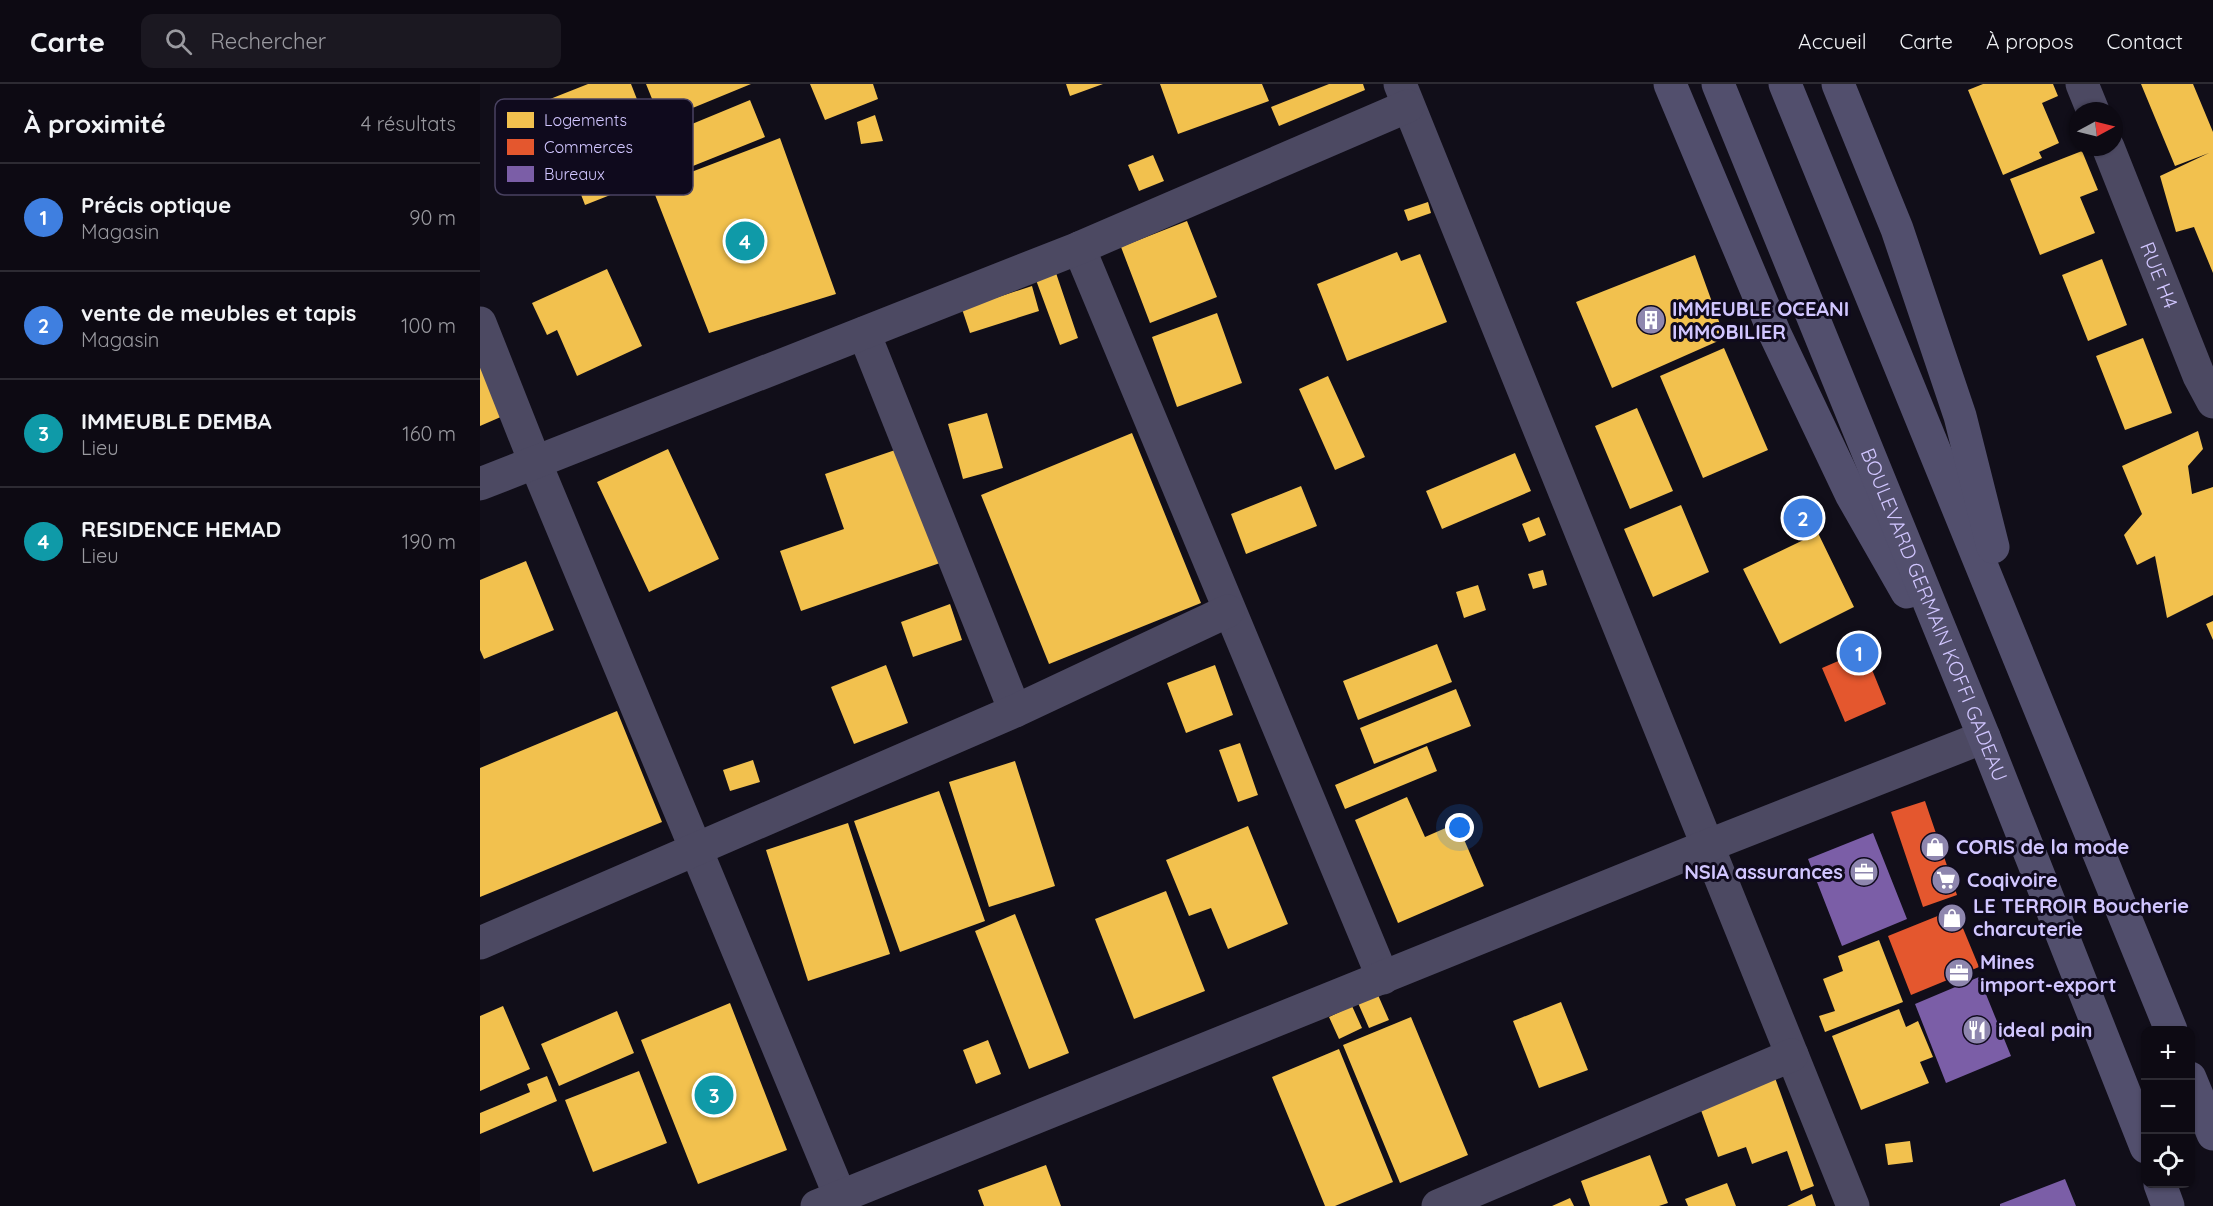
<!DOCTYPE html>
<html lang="fr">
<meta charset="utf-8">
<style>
:root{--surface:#0d0a13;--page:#1b1821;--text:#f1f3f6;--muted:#9a9aa0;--line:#2d2b33;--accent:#d93025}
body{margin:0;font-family:Quicksand,sans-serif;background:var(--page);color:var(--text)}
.controls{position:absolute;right:18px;bottom:18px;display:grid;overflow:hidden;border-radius:12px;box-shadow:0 2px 4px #0004}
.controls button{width:54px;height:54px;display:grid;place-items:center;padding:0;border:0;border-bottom:2px solid var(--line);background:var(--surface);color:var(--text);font:30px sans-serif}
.compass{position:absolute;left:1589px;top:18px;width:54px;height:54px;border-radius:50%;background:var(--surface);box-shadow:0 2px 4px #0004;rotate:83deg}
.you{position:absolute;left:980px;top:744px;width:21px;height:21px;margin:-15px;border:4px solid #fff;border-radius:50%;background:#1a73e8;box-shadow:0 0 0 9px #1a73e833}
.badge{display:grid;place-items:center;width:39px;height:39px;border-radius:50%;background:var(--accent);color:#fff;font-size:20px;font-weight:700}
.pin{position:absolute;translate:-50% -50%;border:3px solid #fff;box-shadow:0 2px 6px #0006}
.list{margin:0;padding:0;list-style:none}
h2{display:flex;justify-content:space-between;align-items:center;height:78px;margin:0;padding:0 24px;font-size:26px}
h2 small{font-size:20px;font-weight:400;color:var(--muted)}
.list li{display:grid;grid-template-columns:39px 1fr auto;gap:18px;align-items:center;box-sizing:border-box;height:108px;padding:0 24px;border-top:2px solid var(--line)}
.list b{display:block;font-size:22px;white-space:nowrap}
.list p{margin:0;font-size:20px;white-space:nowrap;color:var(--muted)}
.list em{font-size:20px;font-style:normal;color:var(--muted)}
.icon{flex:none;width:33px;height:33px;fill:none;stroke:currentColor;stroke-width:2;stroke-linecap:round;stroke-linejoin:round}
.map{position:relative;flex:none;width:1733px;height:1122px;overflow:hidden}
header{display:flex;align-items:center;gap:36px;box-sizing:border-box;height:84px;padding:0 30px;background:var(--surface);border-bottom:2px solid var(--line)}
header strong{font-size:28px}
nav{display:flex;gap:33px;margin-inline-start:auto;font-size:21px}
.search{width:420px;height:54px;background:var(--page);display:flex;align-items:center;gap:15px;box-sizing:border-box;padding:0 21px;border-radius:12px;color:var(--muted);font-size:22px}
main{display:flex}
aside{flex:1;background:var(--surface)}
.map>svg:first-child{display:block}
</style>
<header>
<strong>Carte</strong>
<div class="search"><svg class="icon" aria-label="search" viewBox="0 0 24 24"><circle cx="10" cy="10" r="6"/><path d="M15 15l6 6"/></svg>Rechercher</div>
<nav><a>Accueil</a><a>Carte</a><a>À propos</a><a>Contact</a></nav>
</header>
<main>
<aside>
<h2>À proximité<small>4 résultats</small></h2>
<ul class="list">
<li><span class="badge" style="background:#3f7fe0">1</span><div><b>Précis optique</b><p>Magasin</p></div><em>90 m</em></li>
<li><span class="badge" style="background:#3f7fe0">2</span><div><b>vente de meubles et tapis</b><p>Magasin</p></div><em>100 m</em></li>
<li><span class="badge" style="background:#0f9aa8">3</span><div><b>IMMEUBLE DEMBA</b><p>Lieu</p></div><em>160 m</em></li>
<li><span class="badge" style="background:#0f9aa8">4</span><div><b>RESIDENCE HEMAD</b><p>Lieu</p></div><em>190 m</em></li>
</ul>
</aside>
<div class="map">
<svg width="1733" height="1122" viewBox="0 0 1733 1122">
<rect width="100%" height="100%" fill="#110e19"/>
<path fill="#f2c14e" d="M 108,0 L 151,0 L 186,89 L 105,121 L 65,17 Z
M 166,0 L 271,0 L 181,37 Z
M 330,0 L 393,0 L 398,15 L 345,36 Z
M 586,0 L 623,0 L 590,12 Z
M 680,0 L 782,0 L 789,17 L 698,50 Z
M 849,0 L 883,0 L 885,6 L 799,42 L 791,23 Z
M 1503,0 L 1573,0 L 1578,12 L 1562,19 L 1579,59 L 1559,68 L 1562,74 L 1523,91 L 1488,6 Z
M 1661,0 L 1713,0 L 1733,48 L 1733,189 L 1714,143 L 1696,148 L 1680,92 L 1729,69 L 1695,82 Z
M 270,16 L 285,53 L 198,88 L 183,52 Z
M 395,31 L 403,57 L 381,60 L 377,38 Z
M 300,54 L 356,210 L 229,249 L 172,103 Z
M 1602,67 L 1618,106 L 1600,113 L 1615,149 L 1560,171 L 1530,95 Z
M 673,71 L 684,97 L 659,107 L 648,81 Z
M 948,118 L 951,129 L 928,137 L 924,126 Z
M 707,137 L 737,213 L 670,239 L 641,163 Z
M 917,168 L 921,177 L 940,170 L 967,238 L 867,277 L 837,200 Z
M 1215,171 L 1245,254 L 1132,304 L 1096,218 Z
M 1622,175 L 1647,241 L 1608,257 L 1582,191 Z
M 127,185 L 162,262 L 97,292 L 77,246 L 67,251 L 52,219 Z
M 576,189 L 598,254 L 580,261 L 556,196 Z
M 552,202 L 559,227 L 490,249 L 482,225 Z
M 737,229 L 762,299 L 697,323 L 672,253 Z
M 1663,254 L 1692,329 L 1645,346 L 1616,272 Z
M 1244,264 L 1288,366 L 1223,394 L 1180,292 Z
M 0,276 L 23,332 L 0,342 Z
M 848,292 L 885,373 L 855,386 L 819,305 Z
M 1157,324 L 1193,407 L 1150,425 L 1115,342 Z
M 507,329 L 523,384 L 483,395 L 468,340 Z
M 1718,347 L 1723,365 L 1708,382 L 1712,410 L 1733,403 L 1733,511 L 1687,534 L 1675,472 L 1657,481 L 1644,451 L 1662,430 L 1642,382 Z
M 652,349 L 721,519 L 569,580 L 501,411 Z
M 421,364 L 460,479 L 321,527 L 300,467 L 364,445 L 345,390 Z
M 188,365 L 239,475 L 169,508 L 117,398 Z
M 1035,369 L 1051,407 L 962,445 L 946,407 Z
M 821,402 L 837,442 L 766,470 L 751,430 Z
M 1201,421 L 1229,488 L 1173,513 L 1144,445 Z
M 1059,433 L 1066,451 L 1049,458 L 1042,440 Z
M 1338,449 L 1374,523 L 1300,560 L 1263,485 Z
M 46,477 L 74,546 L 4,575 L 0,566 L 0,496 Z
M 1063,486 L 1067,501 L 1053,505 L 1048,490 Z
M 998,501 L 1006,526 L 984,534 L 976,508 Z
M 470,520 L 482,556 L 433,573 L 421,538 Z
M 1733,537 L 1733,556 L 1726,540 Z
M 957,560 L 972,598 L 878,636 L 863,597 Z
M 406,581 L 428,639 L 374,660 L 351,603 Z
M 735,581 L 753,631 L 706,649 L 687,599 Z
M 976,605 L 991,642 L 894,680 L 880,644 Z
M 137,627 L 182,738 L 0,813 L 0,684 Z
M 760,659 L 778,711 L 758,718 L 739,666 Z
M 947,662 L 957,687 L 865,725 L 855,701 Z
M 273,676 L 280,698 L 250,707 L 243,686 Z
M 535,677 L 575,802 L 509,823 L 469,698 Z
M 459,707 L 505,837 L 420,868 L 374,737 Z
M 927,713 L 945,753 L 977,739 L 1004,802 L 918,839 L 875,736 Z
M 368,739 L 410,870 L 328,897 L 286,766 Z
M 768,742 L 808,840 L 748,865 L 731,824 L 709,832 L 686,776 Z
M 686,807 L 725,907 L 654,935 L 615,835 Z
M 535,830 L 589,969 L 549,985 L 495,847 Z
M 1399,856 L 1423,918 L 1345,948 L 1339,932 L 1355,927 L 1343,895 L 1363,887 L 1358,872 Z
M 898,911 L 909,936 L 889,944 L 878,919 Z
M 1081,918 L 1108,986 L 1059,1004 L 1033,937 Z
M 250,919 L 307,1066 L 218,1100 L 161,956 Z
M 23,922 L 50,985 L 0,1007 L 0,932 Z
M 872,922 L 882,944 L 859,955 L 849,933 Z
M 1419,925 L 1426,943 L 1438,937 L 1453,973 L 1440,978 L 1449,999 L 1381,1026 L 1352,952 Z
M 137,927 L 154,969 L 79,1002 L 61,960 Z
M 931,933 L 988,1071 L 920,1099 L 863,961 Z
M 508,956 L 521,990 L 496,1000 L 483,966 Z
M 859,965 L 913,1098 L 855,1122 L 845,1122 L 792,993 Z
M 159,987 L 187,1059 L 113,1088 L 85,1016 Z
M 1294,991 L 1334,1102 L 1321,1107 L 1307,1067 L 1272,1080 L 1266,1063 L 1238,1073 L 1218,1018 Z
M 67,992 L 77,1017 L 0,1050 L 0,1029 L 50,1008 L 47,1000 Z
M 1430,1057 L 1433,1078 L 1408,1081 L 1405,1060 Z
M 1170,1071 L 1188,1119 L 1179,1122 L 1110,1122 L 1101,1097 Z
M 566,1081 L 581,1122 L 504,1122 L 498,1106 Z
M 1247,1099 L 1256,1122 L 1208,1122 L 1205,1115 Z
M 1332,1110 L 1336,1122 L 1307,1122 Z
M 1090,1114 L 1094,1122 L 1072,1122 Z"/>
<path fill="#e4572e" d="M 1384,566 L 1406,620 L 1365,638 L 1342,584 Z
M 1445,717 L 1477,811 L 1443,823 L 1411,728 Z
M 1475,825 L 1499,883 L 1431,911 L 1408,852 Z"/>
<path fill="#7b5ea7" d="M 1393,749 L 1427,835 L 1362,862 L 1328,775 Z
M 1499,893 L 1531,972 L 1466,999 L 1435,920 Z
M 1585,1095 L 1596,1122 L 1520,1122 L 1520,1120 Z"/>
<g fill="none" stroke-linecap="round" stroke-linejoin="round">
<g stroke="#4c4962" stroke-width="33">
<path d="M 920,0 L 1373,1122"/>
<path d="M 1602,0 L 1613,27"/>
<path id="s1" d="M 1628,63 L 1719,292 L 1733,318"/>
<path d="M 599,164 L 903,894"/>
<path d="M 0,239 L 55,378 L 360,1112"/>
<path d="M 384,249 L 535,627"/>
<path d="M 0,400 L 599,164 L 928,22"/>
<path d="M 0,859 L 535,627 L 748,527"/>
<path d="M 337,1122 L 1227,762 L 1504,653"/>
<path d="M 958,1122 L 1312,971"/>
</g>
<g stroke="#524f6d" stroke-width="33">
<path d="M 1190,0 L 1295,250 L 1371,410 L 1427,508"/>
<path id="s2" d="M 1238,0 L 1504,653 L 1666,1063"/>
<path d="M 1305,0 L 1691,946"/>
<path d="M 1358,0 L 1417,145 L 1480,332 L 1513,463"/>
<path d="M 1710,994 L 1733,1050"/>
<path d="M 1680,1100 L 1688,1122"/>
</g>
</g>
<defs>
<g id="building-disc" transform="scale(1.5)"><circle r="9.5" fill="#8e86ae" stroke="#0f0a1d"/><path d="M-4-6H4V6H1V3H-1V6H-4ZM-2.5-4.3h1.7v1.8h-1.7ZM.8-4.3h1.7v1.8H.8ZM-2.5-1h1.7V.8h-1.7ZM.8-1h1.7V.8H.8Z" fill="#fff"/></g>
<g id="shop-disc" transform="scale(1.5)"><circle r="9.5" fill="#8e86ae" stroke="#0f0a1d"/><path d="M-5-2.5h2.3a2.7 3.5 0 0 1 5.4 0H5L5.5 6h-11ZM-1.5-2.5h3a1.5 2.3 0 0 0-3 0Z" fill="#fff"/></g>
<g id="office-disc" transform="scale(1.5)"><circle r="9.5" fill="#8e86ae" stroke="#0f0a1d"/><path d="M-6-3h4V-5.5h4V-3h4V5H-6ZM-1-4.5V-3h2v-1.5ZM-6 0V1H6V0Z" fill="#fff"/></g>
<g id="supermarket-disc" transform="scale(1.5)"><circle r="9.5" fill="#8e86ae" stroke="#0f0a1d"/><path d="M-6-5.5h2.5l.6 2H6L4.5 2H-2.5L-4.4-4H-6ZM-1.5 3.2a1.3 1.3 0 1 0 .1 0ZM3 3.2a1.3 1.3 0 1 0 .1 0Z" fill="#fff"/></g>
<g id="restaurant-disc" transform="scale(1.5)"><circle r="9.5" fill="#8e86ae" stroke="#0f0a1d"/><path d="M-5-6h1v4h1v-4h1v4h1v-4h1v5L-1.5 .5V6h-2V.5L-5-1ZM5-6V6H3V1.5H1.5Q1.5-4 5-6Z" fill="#fff"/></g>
</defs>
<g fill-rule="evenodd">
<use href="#building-disc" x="1171" y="236"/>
<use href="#shop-disc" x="1455" y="763"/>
<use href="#office-disc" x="1384" y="788"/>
<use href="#supermarket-disc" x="1466" y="796"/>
<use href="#shop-disc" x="1472" y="834"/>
<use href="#office-disc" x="1479" y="889"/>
<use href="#restaurant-disc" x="1497" y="946"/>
</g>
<g text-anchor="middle" stroke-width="6" stroke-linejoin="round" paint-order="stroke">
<g font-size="20" fill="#d1c6ff" stroke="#0f0a1d">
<text dy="7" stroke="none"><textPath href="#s1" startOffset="138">RUE H4</textPath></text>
<text dy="7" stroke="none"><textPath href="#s2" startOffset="573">BOULEVARD GERMAIN KOFFI GADEAU</textPath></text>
</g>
<g font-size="20" font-weight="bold" fill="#d1c6ff" stroke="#0f0a1d" text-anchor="start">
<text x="1192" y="232">IMMEUBLE OCEANI<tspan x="1192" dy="23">IMMOBILIER</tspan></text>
<text x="1476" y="770">CORIS de la mode</text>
<text x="1363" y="795" text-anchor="end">NSIA assurances</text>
<text x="1487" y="803">Coqivoire</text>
<text x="1493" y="829">LE TERROIR Boucherie<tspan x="1493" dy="23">charcuterie</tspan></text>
<text x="1500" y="885">Mines<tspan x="1500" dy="23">import-export</tspan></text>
<text x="1518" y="953">ideal pain</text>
</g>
</g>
<rect x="15" y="15" width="198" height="96" rx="9" fill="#0f0a1d" stroke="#494261" stroke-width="1.5"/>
<rect x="27" y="28" width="27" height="16" fill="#f2c14e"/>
<rect x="27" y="55" width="27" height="16" fill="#e4572e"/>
<rect x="27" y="82" width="27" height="16" fill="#7b5ea7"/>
<g font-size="16" fill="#d1c6ff">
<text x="64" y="42">Logements</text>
<text x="64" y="69">Commerces</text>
<text x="64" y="96">Bureaux</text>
</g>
</svg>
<div class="controls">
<button>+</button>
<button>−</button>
<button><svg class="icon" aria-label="locate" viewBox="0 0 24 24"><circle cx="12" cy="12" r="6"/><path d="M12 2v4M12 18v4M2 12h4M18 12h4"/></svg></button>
</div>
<svg class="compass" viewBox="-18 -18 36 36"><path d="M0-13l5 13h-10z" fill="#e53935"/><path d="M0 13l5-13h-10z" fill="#9a9aa0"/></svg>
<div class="you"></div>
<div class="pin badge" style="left:1379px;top:569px;background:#3f7fe0">1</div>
<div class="pin badge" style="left:1323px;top:434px;background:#3f7fe0">2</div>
<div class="pin badge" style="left:234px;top:1011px;background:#0f9aa8">3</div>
<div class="pin badge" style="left:265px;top:157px;background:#0f9aa8">4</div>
</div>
</main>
